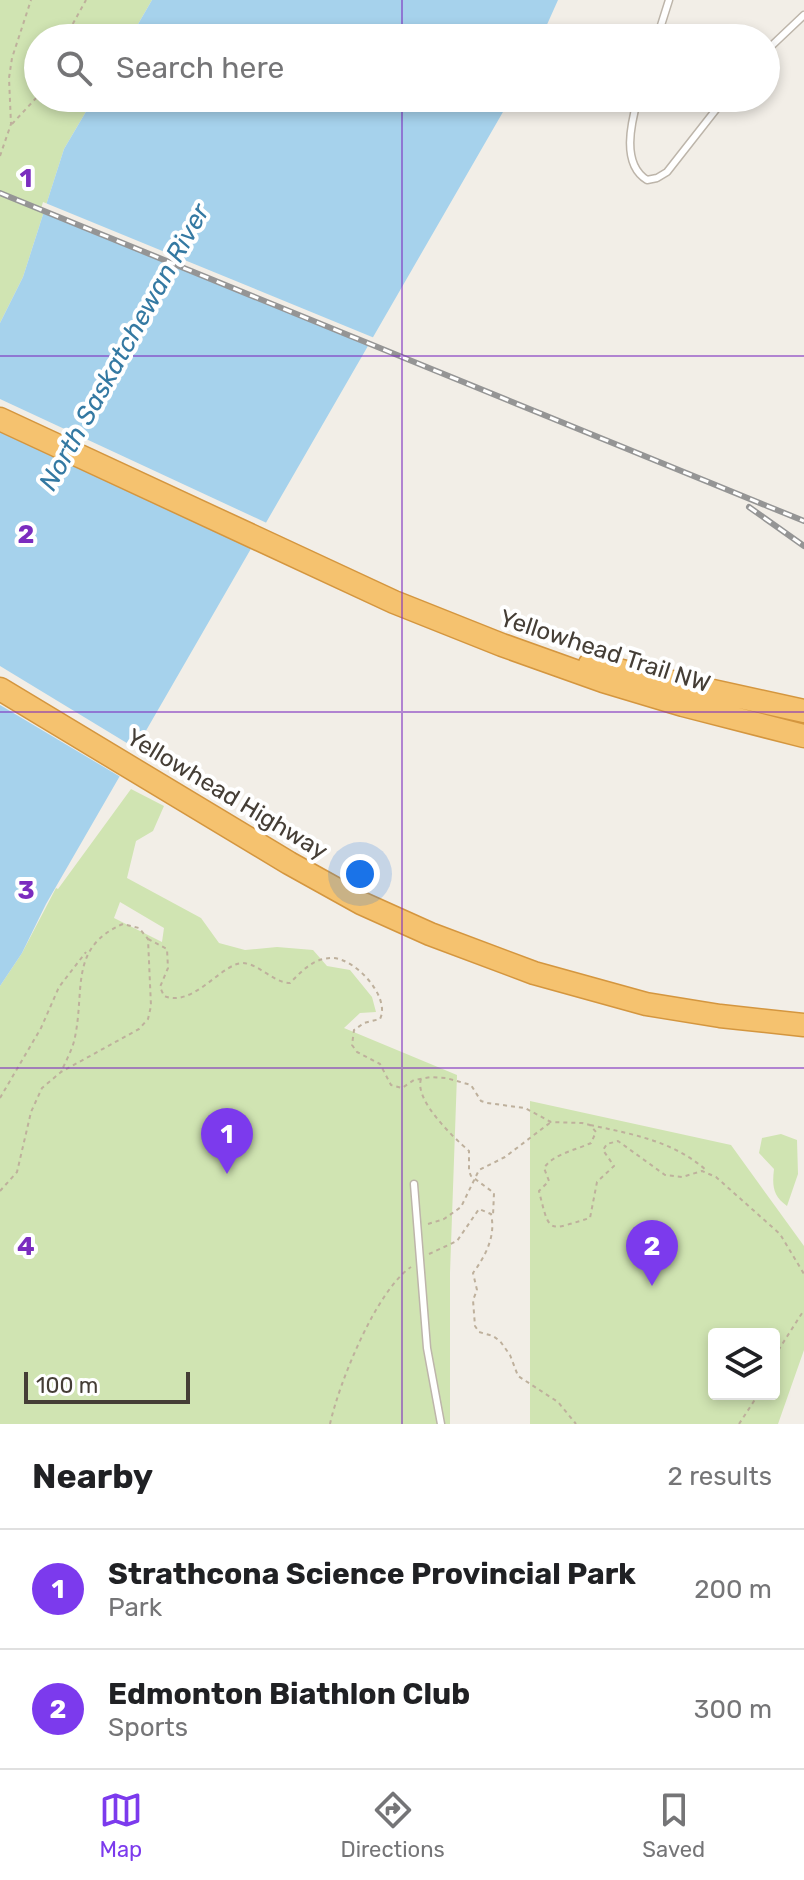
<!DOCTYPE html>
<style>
:root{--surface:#fff;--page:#f2f2f2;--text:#202124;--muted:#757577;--line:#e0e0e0;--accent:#7c3aed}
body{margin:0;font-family:Rubik,sans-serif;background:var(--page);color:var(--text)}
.controls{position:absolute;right:24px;bottom:24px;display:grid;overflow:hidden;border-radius:8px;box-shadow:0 4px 12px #0003}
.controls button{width:72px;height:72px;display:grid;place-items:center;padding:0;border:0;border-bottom:2px solid var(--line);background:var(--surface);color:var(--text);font:40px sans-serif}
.scale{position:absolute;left:24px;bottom:20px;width:166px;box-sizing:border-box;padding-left:8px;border:4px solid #453e36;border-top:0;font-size:22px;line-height:28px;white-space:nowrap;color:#453e36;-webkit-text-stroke:6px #fff;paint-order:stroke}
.you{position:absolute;left:360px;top:874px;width:28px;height:28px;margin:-20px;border:6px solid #fff;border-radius:50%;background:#1a73e8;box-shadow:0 0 0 12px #1a73e833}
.badge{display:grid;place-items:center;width:52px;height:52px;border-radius:50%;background:var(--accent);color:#fff;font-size:26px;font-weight:700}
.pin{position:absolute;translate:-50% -66px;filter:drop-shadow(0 2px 4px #0008)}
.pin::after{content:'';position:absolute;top:42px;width:28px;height:24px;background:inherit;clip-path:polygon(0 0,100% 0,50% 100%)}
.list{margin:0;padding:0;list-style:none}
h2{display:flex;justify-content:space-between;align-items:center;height:104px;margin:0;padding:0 32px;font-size:34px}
h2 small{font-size:26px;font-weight:400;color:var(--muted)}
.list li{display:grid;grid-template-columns:52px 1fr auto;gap:24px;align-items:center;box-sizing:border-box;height:120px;padding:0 32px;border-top:2px solid var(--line)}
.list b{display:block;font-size:30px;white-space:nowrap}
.list p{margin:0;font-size:26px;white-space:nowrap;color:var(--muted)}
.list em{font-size:26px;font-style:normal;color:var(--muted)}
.icon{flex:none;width:44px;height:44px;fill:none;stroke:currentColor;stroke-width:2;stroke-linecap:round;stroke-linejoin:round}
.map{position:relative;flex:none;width:804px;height:1424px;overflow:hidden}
.search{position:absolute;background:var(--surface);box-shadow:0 4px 12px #0003;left:24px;right:24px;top:24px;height:88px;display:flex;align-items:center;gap:20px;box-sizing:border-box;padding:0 28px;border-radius:44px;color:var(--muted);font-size:30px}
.sheet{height:344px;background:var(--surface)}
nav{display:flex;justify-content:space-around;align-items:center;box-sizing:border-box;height:112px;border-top:2px solid var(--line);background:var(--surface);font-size:22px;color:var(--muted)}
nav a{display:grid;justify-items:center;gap:4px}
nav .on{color:var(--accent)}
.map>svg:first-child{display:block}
</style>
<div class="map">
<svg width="804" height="1424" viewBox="0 0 804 1424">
<rect width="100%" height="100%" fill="#f2eee7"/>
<path fill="#d0e4b2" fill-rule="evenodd" d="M 0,0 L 152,0 L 130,38 L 38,38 L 38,98 L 94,98 L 64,149 L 23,277 L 0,323 Z
M 131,789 L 164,806 L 153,831 L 136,841 L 127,878 L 201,918 L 219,943 L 245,950 L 277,947 L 313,950 L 327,966 L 350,970 L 372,997 L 376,1012 L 360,1013 L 344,1028 L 457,1075 L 450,1273 L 450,1424 L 0,1424 L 0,986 L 22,953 L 56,888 L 58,889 ZM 120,902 L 164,928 L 162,942 L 114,918 Z
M 530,1101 L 731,1145 L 804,1246 L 804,1350 L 778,1424 L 530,1424 ZM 714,1334 L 774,1334 L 774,1394 L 714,1394 Z
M 781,1134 L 797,1140 L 798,1174 L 787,1206 C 773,1196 772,1186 774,1169 L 759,1153 L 762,1138 Z"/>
<path fill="#a6d2ec" d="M 152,0 L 558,0 L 541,38 L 130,38 Z
M 94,98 L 511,98 L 46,904 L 22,953 L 0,986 L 0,323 L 23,277 L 64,149 Z"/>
<path fill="#f2eee7" d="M 43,202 L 377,339 L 373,347 L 235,288 L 40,212 Z
M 0,399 L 271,525 L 256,550 L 0,431 Z
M 0,666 L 140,751 L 124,779 L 0,705 Z"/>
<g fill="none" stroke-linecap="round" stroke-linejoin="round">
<g stroke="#bdb5aa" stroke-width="9">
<path id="service" d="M 657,38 L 669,0
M 766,51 L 804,15
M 638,98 C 631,123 621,164 647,180 L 657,178 L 667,172 L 725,98
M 414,1184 L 427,1348 L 441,1424"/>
</g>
<g stroke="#d4963f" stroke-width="25">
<path id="motorway" d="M 0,419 L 394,602 L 502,645 L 603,681 L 683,705 L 804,736
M 590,664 L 804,711
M 0,689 L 289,863 L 361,903 L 430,934 L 534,973 L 646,1004 L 720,1016 L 804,1025"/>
</g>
<path stroke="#beb09c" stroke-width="2" stroke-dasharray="4 4" stroke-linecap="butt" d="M 65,38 L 86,0
M 12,124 L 38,96
M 0,156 L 11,124 L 9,78 L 12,58 L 31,0
M 148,939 L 167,949 L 168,968 L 160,987 L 164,996 C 191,1007 216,971 237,964 C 254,958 272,983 290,983 C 302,971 313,958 332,958 C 355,958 391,997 380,1019 L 364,1023 L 354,1030 L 352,1045 L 357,1052 L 380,1064 L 391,1085 L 402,1088 L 414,1080 L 431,1077 L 446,1078 L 471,1085 L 481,1101 L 487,1103 L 525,1108 L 551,1122 L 582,1123 L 590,1125 L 596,1132 L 591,1143 C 576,1150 553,1154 544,1168 L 549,1181 L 539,1191 C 550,1236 548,1230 590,1218 L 597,1182 L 614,1166 L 603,1150 L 607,1144 L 618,1141 L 665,1175 L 682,1177 L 702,1171 L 716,1177 L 780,1234 L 804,1274
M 421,1079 C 414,1100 453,1137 469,1151 L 469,1171 L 471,1176 L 494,1193 L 493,1216
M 0,1098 L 41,1028 L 59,987 L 86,952
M 590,1125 C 632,1134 673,1141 706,1170
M 0,1191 L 17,1172 L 31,1112 L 42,1088 L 61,1072 L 139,1029 L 148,1019 L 151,1006 L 148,939 L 139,928 L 123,924 C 69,947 85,989 75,1037 C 73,1048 66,1061 61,1072
M 428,1224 L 444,1219 L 461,1207 L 479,1170 L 505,1157 L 551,1122
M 429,1254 L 457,1241 L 479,1209 L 491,1214 C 496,1236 486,1255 473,1273 L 477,1290 L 473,1300 L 475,1326 L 479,1332 L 493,1336 L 500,1341 L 510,1355 L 518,1376 L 558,1402 L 576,1424
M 774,1357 L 804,1310
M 330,1424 C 339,1383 376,1291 411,1267
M 739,1424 L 756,1398 L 756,1394"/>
<use href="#service" stroke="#fff" stroke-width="6"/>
<use href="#motorway" stroke="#f5c26f" stroke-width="22"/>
<g stroke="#959595" stroke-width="6">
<path id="rail" d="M 0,193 L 804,521
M 749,507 L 804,546"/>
</g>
<use href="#rail" stroke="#fff" stroke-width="3" stroke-dasharray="9" stroke-linecap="butt"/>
</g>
<path fill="none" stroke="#7b2cbf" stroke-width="2" stroke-opacity="0.55" d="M 402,0 L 402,38M 402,98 L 402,1424M 0,356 L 804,356M 0,712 L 804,712M 0,1068 L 804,1068"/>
<g text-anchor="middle" stroke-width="8" stroke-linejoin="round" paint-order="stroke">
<g font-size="24" fill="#453e36" stroke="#fff">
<text transform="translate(605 651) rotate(18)" y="8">Yellowhead Trail NW</text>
<text transform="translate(227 794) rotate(31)" y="8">Yellowhead Highway</text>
</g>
<g font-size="26" font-style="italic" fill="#3479a2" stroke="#fff">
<text transform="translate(124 347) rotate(-61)" y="9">North Saskatchewan River</text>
</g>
</g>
<g font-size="26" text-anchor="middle" font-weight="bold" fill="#7b2cbf" stroke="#fff" stroke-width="8" stroke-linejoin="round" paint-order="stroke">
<text x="26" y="187">1</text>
<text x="26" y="543">2</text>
<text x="26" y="899">3</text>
<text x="26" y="1255">4</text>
</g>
</svg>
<div class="controls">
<button><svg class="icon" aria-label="layers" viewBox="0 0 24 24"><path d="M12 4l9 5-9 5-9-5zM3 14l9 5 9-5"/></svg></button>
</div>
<div class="scale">100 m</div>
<div class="you"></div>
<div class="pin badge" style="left:227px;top:1174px">1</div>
<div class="pin badge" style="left:652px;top:1286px">2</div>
<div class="search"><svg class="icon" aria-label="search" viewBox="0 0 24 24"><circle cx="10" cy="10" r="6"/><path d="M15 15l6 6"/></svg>Search here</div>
</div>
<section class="sheet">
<h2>Nearby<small>2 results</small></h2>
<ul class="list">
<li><span class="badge">1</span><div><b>Strathcona Science Provincial Park</b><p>Park</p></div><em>200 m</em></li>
<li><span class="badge">2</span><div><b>Edmonton Biathlon Club</b><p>Sports</p></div><em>300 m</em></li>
</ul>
</section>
<nav>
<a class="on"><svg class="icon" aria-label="map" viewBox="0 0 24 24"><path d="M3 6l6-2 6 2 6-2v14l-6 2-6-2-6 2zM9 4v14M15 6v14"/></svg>Map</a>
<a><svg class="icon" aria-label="directions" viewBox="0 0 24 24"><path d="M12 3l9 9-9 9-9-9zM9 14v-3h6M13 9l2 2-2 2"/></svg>Directions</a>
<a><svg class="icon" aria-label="saved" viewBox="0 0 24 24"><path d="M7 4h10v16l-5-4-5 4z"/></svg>Saved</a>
</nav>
